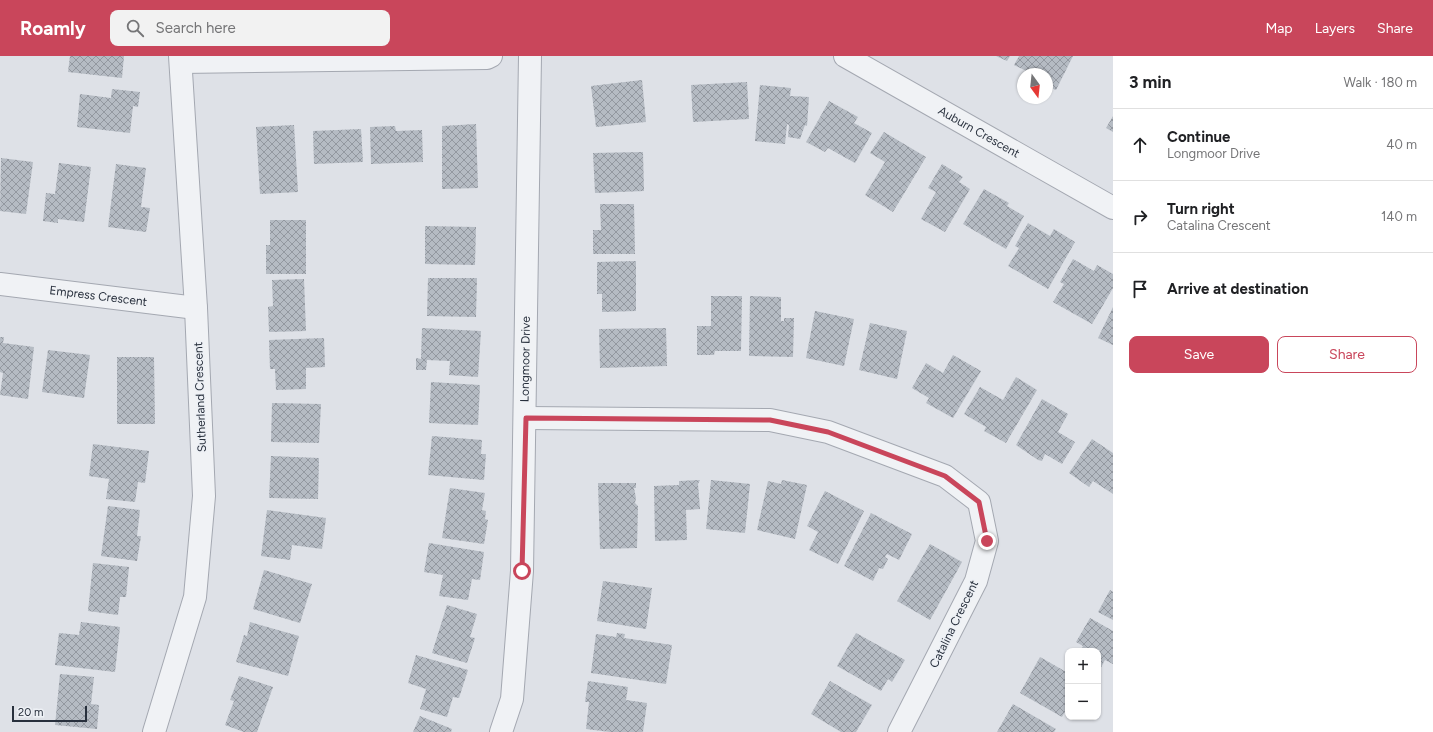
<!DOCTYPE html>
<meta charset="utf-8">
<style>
:root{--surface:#fff;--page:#f2f2f2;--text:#202124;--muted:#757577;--line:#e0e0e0;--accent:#c9465b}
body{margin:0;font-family:Figtree,sans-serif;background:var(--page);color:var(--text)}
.controls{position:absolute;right:12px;bottom:12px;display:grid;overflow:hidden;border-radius:8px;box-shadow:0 1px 3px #0004}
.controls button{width:36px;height:36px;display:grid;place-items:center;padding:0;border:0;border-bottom:1px solid var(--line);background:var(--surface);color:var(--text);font:20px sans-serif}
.compass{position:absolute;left:1017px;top:12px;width:36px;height:36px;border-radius:50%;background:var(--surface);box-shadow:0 1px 3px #0004;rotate:165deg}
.scale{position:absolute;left:12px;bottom:10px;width:75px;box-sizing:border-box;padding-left:4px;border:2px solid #28303d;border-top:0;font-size:11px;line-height:14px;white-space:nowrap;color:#28303d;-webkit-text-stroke:3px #edf0f5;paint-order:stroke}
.stop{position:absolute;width:12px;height:12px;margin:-9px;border:3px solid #c9465b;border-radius:50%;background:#fff}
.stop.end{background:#c9465b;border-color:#fff;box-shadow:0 1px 4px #0008}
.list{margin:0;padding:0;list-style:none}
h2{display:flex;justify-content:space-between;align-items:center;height:52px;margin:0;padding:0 16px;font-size:17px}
h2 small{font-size:13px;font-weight:400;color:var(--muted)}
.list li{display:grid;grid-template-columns:26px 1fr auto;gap:12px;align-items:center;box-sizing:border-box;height:72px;padding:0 16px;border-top:1px solid var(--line)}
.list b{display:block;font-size:15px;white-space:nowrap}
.list p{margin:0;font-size:13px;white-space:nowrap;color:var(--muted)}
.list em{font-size:13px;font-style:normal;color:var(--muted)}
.actions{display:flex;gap:8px;padding:12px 16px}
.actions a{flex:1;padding:9px 0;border:1px solid var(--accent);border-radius:8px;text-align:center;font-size:14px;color:var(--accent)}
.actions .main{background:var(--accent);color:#fff}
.icon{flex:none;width:22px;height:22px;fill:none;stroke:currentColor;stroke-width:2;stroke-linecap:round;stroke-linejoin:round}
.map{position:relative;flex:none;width:1113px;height:676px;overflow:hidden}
header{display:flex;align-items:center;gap:24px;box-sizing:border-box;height:56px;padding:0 20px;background:var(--accent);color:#fff}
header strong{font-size:19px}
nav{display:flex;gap:22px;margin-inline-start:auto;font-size:14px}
.search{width:280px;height:36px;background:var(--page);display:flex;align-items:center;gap:10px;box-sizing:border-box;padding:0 14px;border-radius:8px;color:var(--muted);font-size:15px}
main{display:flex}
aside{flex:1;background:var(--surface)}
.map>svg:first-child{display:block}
</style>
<header>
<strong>Roamly</strong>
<div class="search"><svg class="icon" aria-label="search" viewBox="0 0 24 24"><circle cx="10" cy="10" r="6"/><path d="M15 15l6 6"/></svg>Search here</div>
<nav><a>Map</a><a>Layers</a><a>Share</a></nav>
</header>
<main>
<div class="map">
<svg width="1113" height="676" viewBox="0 0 1113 676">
<defs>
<pattern id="building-cross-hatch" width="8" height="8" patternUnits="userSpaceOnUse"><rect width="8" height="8" fill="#b5bbc3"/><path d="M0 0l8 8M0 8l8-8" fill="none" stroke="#9398a0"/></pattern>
</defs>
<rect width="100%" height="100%" fill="#dee1e7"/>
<path fill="url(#building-cross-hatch)" d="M 70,0 L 124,0 L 122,22 L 68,16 Z
M 996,0 L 1010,0 L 1007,5 Z
M 1019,0 L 1073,0 L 1056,34 L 1047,30 L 1047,18 L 1033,18 L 1014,9 Z
M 642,24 L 646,66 L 596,71 L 591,30 Z
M 747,26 L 749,63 L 693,66 L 691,29 Z
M 760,29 L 791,32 L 790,40 L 809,41 L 807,70 L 805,69 L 800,83 L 788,81 L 789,69 L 787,68 L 785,88 L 755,85 Z
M 112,33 L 140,36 L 138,51 L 133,50 L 130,77 L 77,71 L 80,38 L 111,42 Z
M 829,45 L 858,61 L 854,67 L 872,77 L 855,107 L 828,92 L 825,96 L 806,86 Z
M 1113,60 L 1113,76 L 1106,72 Z
M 476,68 L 478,132 L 442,133 L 442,70 Z
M 294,69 L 298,136 L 260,138 L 256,71 Z
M 395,70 L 396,75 L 422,74 L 423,106 L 371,108 L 370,71 Z
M 361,73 L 363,106 L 314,108 L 313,75 Z
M 884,76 L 926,101 L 893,156 L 865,139 L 885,106 L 870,97 Z
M 643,96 L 644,135 L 595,137 L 593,97 Z
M 1,102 L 33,106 L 26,158 L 0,155 Z
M 59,107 L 91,111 L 84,166 L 58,163 L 58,167 L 43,165 L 46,137 L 55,138 Z
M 116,108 L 146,112 L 141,151 L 150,152 L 146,176 L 108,171 Z
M 942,108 L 963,121 L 959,126 L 970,133 L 945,176 L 921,163 L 936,136 L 928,132 Z
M 984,133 L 1009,147 L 1007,150 L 1024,160 L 1006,193 L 963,168 Z
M 600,148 L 634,148 L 635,198 L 593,198 L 593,174 L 601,174 Z
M 270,164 L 306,164 L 306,218 L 266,218 L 266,189 L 270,189 Z
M 1028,167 L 1050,180 L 1054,173 L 1075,186 L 1048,233 L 1008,210 L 1019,192 L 1015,190 Z
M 425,170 L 476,171 L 475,209 L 425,208 Z
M 1073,203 L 1094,215 L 1097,209 L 1113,218 L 1113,232 L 1092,268 L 1053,246 L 1064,228 L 1060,226 Z
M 636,205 L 636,255 L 602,256 L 602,238 L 597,238 L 597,206 Z
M 428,222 L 477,222 L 476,261 L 427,260 Z
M 304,223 L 306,275 L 269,276 L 268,251 L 273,250 L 272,224 Z
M 711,240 L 742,240 L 741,295 L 715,295 L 714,299 L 697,299 L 697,270 L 711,270 Z
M 750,240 L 781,241 L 781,265 L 784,265 L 784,262 L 794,262 L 793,301 L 749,300 Z
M 1113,251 L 1113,289 L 1098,282 Z
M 815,255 L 854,263 L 844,310 L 806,302 Z
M 870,267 L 907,275 L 897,323 L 859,314 Z
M 422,272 L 481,275 L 478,321 L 449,319 L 450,305 L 427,304 L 426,314 L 416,314 L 416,302 L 421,303 Z
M 666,272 L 667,310 L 600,312 L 599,273 Z
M 0,281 L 4,281 L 3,287 L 34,291 L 28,343 L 0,339 L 3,317 L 0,316 Z
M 324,282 L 325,311 L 306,312 L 306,333 L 276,334 L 275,313 L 270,313 L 269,284 Z
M 48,294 L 90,299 L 84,342 L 42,336 Z
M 953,299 L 981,315 L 953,362 L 926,347 L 929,342 L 912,332 L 926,307 L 943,317 Z
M 117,301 L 154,301 L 155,368 L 117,368 Z
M 1016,321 L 1037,334 L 1006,387 L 984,375 L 986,371 L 964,358 L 980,331 L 1003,344 Z
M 431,326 L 480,329 L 478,369 L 429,367 Z
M 1042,343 L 1068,358 L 1058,376 L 1075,386 L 1062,408 L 1045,398 L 1042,405 L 1038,404 L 1016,389 Z
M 272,347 L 321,348 L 319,387 L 271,386 Z
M 432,380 L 482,384 L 481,398 L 486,398 L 484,424 L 428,419 Z
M 1092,383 L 1113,397 L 1113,438 L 1093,425 L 1089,431 L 1069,417 Z
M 93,388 L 149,395 L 145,427 L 138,426 L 135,446 L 106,443 L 109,423 L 89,420 Z
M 271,400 L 319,402 L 318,443 L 269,442 Z
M 700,424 L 698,428 L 700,453 L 686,454 L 687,484 L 655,485 L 654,430 L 679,429 L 679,425 Z
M 711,424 L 750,428 L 745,477 L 706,473 Z
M 782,424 L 807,429 L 795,483 L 757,474 L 768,425 L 781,428 Z
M 598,427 L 636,427 L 636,432 L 634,432 L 636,442 L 635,447 L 638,450 L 637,492 L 600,493 Z
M 450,432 L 485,437 L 482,454 L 486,455 L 485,463 L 488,464 L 484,488 L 442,482 Z
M 825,435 L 864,455 L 838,508 L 809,494 L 818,476 L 807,470 Z
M 108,450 L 140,454 L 137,480 L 141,480 L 137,505 L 101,500 Z
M 267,454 L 326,462 L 322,493 L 292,489 L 290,504 L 261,500 Z
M 871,457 L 912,478 L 899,504 L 887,498 L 885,501 L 888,503 L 883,513 L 879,512 L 873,525 L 844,510 Z
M 429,487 L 484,496 L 480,524 L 472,523 L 468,544 L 439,540 L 443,519 L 424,516 Z
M 930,488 L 962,506 L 930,564 L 897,545 Z
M 93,507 L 129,511 L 126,541 L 120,541 L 118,559 L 88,555 Z
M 264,514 L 312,528 L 300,567 L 253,553 Z
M 603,525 L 652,532 L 646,573 L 597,565 Z
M 1110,534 L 1113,536 L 1113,564 L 1098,556 Z
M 447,549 L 477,558 L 470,581 L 475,582 L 467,607 L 432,597 Z
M 1090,562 L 1113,575 L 1113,608 L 1105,604 L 1098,617 L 1098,595 L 1080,595 L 1083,590 L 1076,586 Z
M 81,566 L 120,571 L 115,616 L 55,609 L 59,577 L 79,579 Z
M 250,566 L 299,580 L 288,620 L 236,606 L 244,579 L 247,580 Z
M 617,577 L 625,578 L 624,582 L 672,589 L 666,628 L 591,617 L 596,578 L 616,581 Z
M 856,577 L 905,604 L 892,626 L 888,623 L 881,635 L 837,610 Z
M 416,599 L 468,614 L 459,642 L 453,641 L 447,661 L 420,653 L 426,633 L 408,627 Z
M 1040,601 L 1068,617 L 1068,650 L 1062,661 L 1020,637 Z
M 60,618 L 94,621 L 91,648 L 99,649 L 97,673 L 55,669 Z
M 239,620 L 273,631 L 257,676 L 244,676 L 225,669 L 234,645 L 230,644 Z
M 588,625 L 628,631 L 626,644 L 647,647 L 643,676 L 610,676 L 586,673 L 589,646 L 585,646 Z
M 830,625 L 872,649 L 856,676 L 841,676 L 811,658 Z
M 1013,648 L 1056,673 L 1054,676 L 997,676 Z
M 420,660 L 452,673 L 451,676 L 413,676 Z"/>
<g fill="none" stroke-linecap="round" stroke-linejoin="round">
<g stroke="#a4a8b1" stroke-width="24">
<g id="minor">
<path id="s1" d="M 845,0 L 1113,152"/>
<path d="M 181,6 L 487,2 L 491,0"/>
<path id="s2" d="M 0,228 L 196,252"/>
<path d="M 526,362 L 770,364 L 828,376 L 945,420 L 979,446 L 987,485 L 976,525 L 899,676"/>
<path d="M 154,676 L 195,541 L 204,440 L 196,252 L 180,0"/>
</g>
</g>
<g stroke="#a4a8b1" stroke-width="24">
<g id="tertiary">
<path id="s3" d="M 501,676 L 512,643 L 522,515 L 530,0"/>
</g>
</g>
<use href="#minor" stroke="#f0f2f5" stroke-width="22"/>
<use href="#tertiary" stroke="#f0f2f5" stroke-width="22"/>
</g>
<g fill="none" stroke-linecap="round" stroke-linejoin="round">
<path stroke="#c9465b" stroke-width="5" d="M 522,515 L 526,362 L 770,364 L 828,376 L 945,420 L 979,446 L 987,485"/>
</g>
<g text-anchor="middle" stroke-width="3" stroke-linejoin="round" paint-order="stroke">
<g font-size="12" fill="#28303d" stroke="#edf0f5">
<text dy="4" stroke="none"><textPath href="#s1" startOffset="154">Auburn Crescent</textPath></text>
<text dy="4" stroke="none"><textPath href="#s2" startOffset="99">Empress Crescent</textPath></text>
<text dy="4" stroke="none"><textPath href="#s3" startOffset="375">Longmoor Drive</textPath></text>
<text transform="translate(200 341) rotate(-92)" y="4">Sutherland Crescent</text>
<text transform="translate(954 568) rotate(-64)" y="4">Catalina Crescent</text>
</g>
</g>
</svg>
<div class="controls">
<button>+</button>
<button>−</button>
</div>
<svg class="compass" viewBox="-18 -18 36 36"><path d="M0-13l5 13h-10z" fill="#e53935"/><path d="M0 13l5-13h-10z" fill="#757577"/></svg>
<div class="scale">20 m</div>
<div class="stop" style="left:522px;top:515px"></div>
<div class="stop end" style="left:987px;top:485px"></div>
</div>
<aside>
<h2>3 min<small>Walk · 180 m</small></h2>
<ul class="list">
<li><svg class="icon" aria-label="ahead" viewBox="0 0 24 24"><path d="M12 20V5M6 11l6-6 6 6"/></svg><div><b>Continue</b><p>Longmoor Drive</p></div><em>40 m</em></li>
<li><svg class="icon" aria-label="right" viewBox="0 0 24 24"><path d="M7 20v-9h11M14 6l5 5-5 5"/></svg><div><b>Turn right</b><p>Catalina Crescent</p></div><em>140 m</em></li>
<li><svg class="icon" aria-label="arrive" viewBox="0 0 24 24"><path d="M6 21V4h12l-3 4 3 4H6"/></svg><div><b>Arrive at destination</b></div></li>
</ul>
<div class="actions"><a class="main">Save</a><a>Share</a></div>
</aside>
</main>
